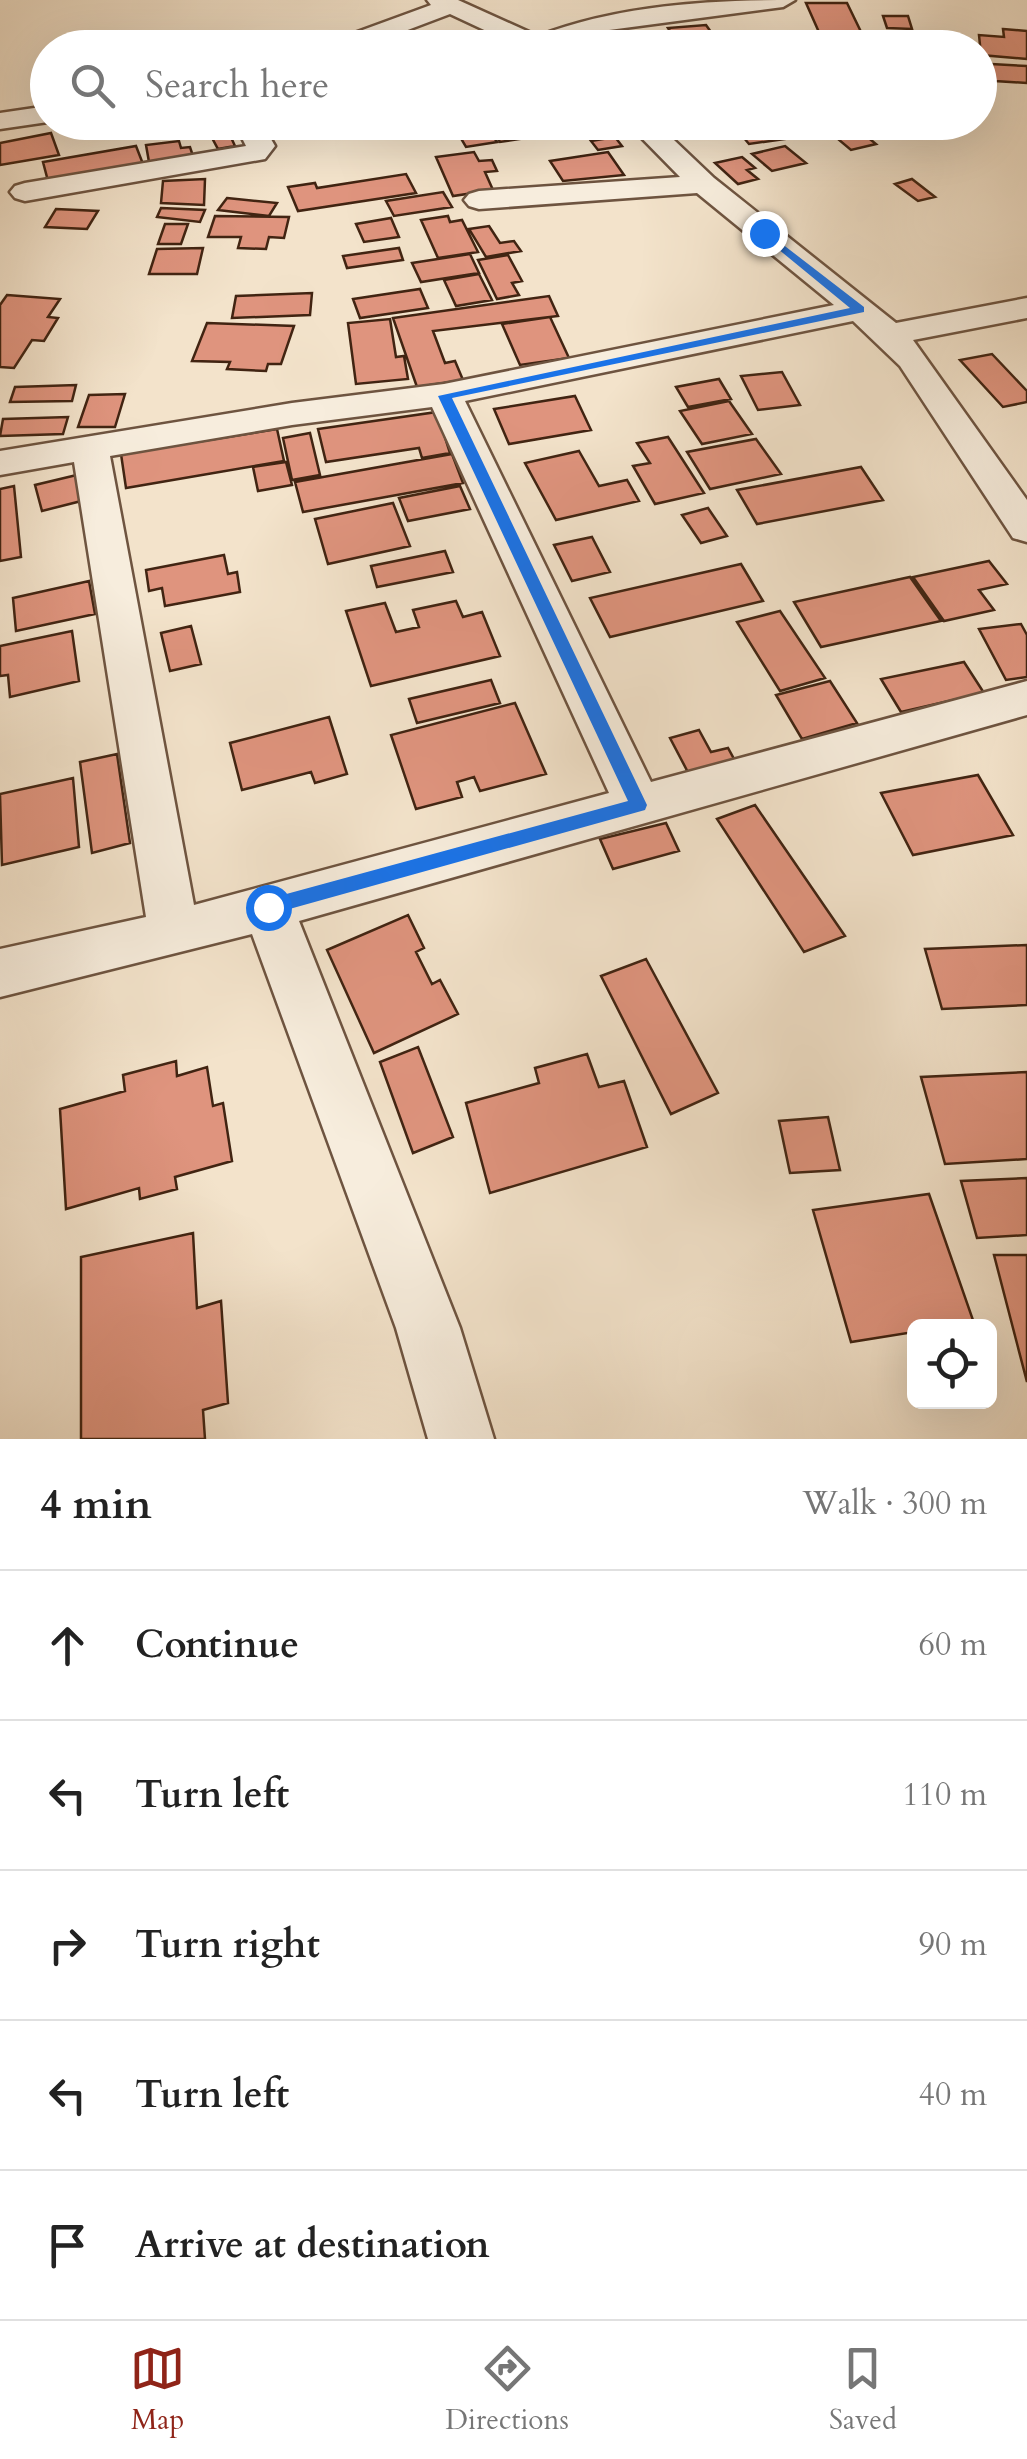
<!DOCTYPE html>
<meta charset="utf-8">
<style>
:root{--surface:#fff;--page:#f2f2f2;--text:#222;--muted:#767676;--line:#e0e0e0;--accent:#8f2418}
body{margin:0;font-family:Cardo,serif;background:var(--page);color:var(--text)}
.controls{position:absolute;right:30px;bottom:30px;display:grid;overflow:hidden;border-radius:15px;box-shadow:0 10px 40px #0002}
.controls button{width:90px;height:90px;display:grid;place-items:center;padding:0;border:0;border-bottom:2px solid var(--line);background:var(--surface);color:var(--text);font:50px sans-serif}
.stop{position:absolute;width:30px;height:30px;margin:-22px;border:8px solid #1a73e8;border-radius:50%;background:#fff}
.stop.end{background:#1a73e8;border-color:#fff;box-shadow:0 2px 10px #0008}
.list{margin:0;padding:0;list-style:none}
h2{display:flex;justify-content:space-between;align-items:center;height:130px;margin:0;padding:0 40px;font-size:42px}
h2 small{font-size:32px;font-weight:400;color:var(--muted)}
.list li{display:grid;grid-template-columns:65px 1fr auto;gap:30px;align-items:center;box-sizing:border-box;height:150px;padding:0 40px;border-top:2px solid var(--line)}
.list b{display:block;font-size:38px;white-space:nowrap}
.list em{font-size:32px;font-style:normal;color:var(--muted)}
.icon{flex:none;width:55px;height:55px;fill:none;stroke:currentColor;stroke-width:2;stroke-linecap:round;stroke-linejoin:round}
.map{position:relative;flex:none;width:1027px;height:1439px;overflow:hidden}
.search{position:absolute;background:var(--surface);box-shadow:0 10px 40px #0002;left:30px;right:30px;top:30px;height:110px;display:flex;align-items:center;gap:25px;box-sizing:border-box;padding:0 35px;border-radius:55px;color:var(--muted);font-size:38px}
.sheet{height:880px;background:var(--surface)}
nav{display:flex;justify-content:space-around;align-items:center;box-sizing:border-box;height:140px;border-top:2px solid var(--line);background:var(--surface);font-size:28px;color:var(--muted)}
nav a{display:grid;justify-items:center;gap:5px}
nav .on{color:var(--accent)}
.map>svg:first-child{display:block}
</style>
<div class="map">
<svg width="1027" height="1439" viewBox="0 0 1027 1439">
<rect width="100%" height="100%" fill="#f3e3cb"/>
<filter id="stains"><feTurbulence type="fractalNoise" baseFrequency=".002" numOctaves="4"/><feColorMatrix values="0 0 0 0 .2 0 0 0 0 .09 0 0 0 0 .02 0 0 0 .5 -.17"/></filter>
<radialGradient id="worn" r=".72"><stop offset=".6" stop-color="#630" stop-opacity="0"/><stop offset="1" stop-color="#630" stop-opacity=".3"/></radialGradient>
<path fill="#df947e" stroke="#412412" stroke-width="2.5" d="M 806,3 L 847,3 L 864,38 L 822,39 Z
M 883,16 L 908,16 L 912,29 L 887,28 Z
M 706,25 L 718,42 L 704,43 L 707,48 L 681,48 L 668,28 Z
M 1003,29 L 1027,31 L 1027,59 L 981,55 L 979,35 L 1004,37 Z
M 886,37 L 932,40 L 934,48 L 887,48 Z
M 991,64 L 1027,66 L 1027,83 L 995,81 Z
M 572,122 L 578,130 L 500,142 L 488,123 Z
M 486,126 L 497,142 L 466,147 L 456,130 Z
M 773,128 L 784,139 L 749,144 L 739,132 Z
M 862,128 L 871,134 L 865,135 L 876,144 L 851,150 L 832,134 Z
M 51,133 L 59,155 L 0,165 L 0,143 Z
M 229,133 L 235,146 L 218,149 L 211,136 Z
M 615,137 L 622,146 L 598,150 L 591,141 Z
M 179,141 L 181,148 L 190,147 L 193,156 L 149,162 L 146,145 Z
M 136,146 L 143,164 L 48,181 L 43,162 Z
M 785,146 L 806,163 L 772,171 L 752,154 Z
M 474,152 L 479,161 L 492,160 L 497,171 L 485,172 L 493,190 L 453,196 L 436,157 Z
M 608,152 L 624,175 L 563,181 L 550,161 Z
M 742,157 L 755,168 L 747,170 L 758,179 L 738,184 L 715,163 Z
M 406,174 L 416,193 L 298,211 L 288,187 L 315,183 L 317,188 Z
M 205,179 L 204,205 L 161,203 L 163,181 Z
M 912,179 L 935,197 L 918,201 L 895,184 Z
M 443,192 L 452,207 L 394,216 L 386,201 Z
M 227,198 L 277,203 L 269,216 L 218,210 Z
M 161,208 L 205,210 L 200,222 L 157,217 Z
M 56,209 L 98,211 L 87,229 L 45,227 Z
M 215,216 L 289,217 L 284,238 L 269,237 L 266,249 L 238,248 L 241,237 L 208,237 Z
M 448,216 L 450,222 L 462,220 L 478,252 L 438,258 L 421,220 Z
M 391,218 L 399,237 L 364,242 L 356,224 Z
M 165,224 L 188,224 L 181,244 L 158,244 Z
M 489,226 L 500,243 L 514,241 L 521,251 L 486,257 L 469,229 Z
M 203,248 L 197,274 L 149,274 L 157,249 Z
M 399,248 L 403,260 L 347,268 L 343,256 Z
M 470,254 L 479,273 L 421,282 L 412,263 Z
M 508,255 L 522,281 L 512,283 L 519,295 L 497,299 L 478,260 Z
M 479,274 L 492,300 L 456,306 L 444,280 Z
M 420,289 L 428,308 L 360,318 L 353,299 Z
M 312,293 L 310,315 L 232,318 L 236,296 Z
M 7,295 L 60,299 L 48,317 L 58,318 L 44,341 L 32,340 L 14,368 L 0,367 L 0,305 Z
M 549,296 L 558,316 L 433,331 L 445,363 L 455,361 L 463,380 L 417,387 L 393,318 Z
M 550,317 L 569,358 L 520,365 L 502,324 Z
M 390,319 L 396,357 L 404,356 L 408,379 L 356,384 L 348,323 Z
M 207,323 L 294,326 L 281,364 L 268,364 L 266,371 L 227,369 L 230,362 L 192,361 Z
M 992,354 L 1027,391 L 1027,402 L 1003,407 L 960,360 Z
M 782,372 L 800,405 L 758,410 L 741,376 Z
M 719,379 L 731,399 L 688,407 L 676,387 Z
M 76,385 L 72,401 L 10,402 L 15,387 Z
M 125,394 L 115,427 L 78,427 L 89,395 Z
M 575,396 L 591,430 L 509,444 L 494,409 Z
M 729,401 L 752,434 L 702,444 L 680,411 Z
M 437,412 L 450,453 L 422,458 L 419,448 L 326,462 L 318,429 Z
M 68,417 L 63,434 L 0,436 L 3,419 Z
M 277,429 L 284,461 L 126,488 L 121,454 Z
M 310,433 L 320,475 L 292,480 L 283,438 Z
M 668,437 L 704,493 L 655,504 L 633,466 L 650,463 L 637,443 Z
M 756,439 L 781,474 L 710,489 L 687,452 Z
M 579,451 L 599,486 L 627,480 L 639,501 L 556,520 L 525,463 Z
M 452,454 L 463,483 L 303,512 L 295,482 Z
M 286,462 L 292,485 L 258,491 L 253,467 Z
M 861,467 L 883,500 L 757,524 L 737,490 Z
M 85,473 L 93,498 L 42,511 L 35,485 Z
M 14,486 L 21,557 L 0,561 L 0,489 Z
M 460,486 L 470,509 L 408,521 L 399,498 Z
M 393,503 L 410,546 L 328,564 L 315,519 Z
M 708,508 L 727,536 L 701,543 L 682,515 Z
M 592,537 L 610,572 L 572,581 L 554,545 Z
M 445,551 L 453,572 L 377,587 L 371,566 Z
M 224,555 L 228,574 L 237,572 L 240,592 L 165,606 L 162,588 L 149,591 L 146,570 Z
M 989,561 L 1007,584 L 979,590 L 994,610 L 944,621 L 913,577 Z
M 741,564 L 763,601 L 610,637 L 590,598 Z
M 910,577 L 941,621 L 821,647 L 794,602 Z
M 89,581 L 95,614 L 16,631 L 13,598 Z
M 456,601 L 463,617 L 482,612 L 500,656 L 371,686 L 346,611 L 385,603 L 396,632 L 419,627 L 413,610 Z
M 780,611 L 825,678 L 780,691 L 737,622 Z
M 1021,624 L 1027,635 L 1027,677 L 1006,680 L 979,629 Z
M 191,626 L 201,664 L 170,671 L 161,633 Z
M 72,631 L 79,681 L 10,697 L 8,675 L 0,676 L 0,646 Z
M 964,662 L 984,693 L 901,712 L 881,679 Z
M 491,680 L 500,703 L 417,723 L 409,699 Z
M 830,681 L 857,723 L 802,739 L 776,695 Z
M 515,703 L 546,774 L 480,791 L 474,777 L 457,782 L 462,797 L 416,809 L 391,735 Z
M 329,717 L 347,774 L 315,783 L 311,772 L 242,790 L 230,743 Z
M 699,730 L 711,752 L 728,748 L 739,768 L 692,780 L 670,738 Z
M 117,754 L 130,843 L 92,853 L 80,762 Z
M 978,775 L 1013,835 L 913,855 L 881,793 Z
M 73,778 L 79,847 L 2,865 L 0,794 Z
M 755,805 L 845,936 L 804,952 L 717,819 Z
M 666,823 L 679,851 L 613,869 L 600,839 Z
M 408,915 L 424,948 L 416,952 L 432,984 L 440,980 L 458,1014 L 374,1053 L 327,950 Z
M 1027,945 L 1027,1005 L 942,1009 L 925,949 Z
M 646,959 L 718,1093 L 671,1114 L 601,976 Z
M 418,1047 L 453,1137 L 413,1153 L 380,1062 Z
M 587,1054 L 599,1087 L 624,1081 L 647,1147 L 490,1193 L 466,1103 L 539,1083 L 535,1068 Z
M 176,1061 L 177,1076 L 207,1067 L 213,1106 L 223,1103 L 232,1161 L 175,1177 L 177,1189 L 140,1199 L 139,1188 L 66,1209 L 60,1109 L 125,1091 L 123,1075 Z
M 1027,1072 L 1027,1159 L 945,1164 L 921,1077 Z
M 828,1117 L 840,1170 L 790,1173 L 779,1121 Z
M 1027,1178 L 1027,1235 L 977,1238 L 961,1181 Z
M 929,1194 L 974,1323 L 914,1326 L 914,1332 L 851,1342 L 813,1210 Z
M 193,1233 L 197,1308 L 221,1301 L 228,1403 L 203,1410 L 205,1439 L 81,1439 L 81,1257 Z
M 994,1255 L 1027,1255 L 1027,1382 Z"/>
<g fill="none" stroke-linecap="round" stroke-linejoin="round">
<g stroke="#6e5440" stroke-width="5">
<path id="street" d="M 427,0 L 458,0 L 538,36 C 619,5 709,0 795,0 L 783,7 L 594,32 L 556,48 L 523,48 L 450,14 L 360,48 L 324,48 L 327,43 L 431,5 Z
M 48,106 L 48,122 L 0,129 L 0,113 Z
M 234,122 L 261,122 L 275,146 L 265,159 L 25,201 L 15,198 L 10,192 L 15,186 L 25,183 L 246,146 Z
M 626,122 L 655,122 L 714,178 L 896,323 L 1027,298 L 1027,318 L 913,340 L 1027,500 L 1027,542 L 1013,538 L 900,366 L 853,321 L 465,401 L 651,782 L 1027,681 L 1027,715 L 299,921 L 460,1328 L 494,1439 L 428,1439 L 396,1328 L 252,934 L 0,997 L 0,949 L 146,917 L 74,462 L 0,475 L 0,451 L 292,403 L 444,384 L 834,305 L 697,193 L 479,209 L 469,206 L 464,200 L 469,194 L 479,191 L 680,177 ZM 432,407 L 609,793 L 194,905 L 110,456 L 292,425 Z"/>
</g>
<use href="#street" fill="#f7eddd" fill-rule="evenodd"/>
</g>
<path fill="#1a73e8" d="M 764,230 L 864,307 L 864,312 L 452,398 L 647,805 L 645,810 L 268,915 L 262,913 L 262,901 L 268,899 L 628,801 L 438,396 L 850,308 L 761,235 Z"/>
<rect width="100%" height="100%" filter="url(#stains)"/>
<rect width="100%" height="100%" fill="url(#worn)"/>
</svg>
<div class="controls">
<button><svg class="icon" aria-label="locate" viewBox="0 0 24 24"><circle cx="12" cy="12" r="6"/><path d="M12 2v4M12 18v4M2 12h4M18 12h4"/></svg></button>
</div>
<div class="stop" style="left:268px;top:907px"></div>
<div class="stop end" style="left:764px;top:233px"></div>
<div class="search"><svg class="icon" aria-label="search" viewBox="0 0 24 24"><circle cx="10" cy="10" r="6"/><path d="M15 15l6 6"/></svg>Search here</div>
</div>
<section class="sheet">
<h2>4 min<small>Walk · 300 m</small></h2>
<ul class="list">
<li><svg class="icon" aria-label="ahead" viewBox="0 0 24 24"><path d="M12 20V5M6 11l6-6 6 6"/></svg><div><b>Continue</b></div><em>60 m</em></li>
<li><svg class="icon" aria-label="left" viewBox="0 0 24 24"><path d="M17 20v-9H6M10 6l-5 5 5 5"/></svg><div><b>Turn left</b></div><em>110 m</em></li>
<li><svg class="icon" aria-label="right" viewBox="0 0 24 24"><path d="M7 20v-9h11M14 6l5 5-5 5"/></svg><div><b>Turn right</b></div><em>90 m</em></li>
<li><svg class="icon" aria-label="left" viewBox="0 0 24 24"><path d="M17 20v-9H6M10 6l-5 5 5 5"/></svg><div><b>Turn left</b></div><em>40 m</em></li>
<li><svg class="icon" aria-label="arrive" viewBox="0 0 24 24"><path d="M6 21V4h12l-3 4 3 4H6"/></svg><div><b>Arrive at destination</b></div></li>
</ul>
</section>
<nav>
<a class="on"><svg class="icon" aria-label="map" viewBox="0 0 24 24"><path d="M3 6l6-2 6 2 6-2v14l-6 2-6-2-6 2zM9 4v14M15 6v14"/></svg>Map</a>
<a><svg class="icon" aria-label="directions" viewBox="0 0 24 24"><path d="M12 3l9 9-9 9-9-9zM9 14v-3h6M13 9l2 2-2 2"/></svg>Directions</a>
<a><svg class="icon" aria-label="saved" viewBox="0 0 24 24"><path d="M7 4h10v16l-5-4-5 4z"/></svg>Saved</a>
</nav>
